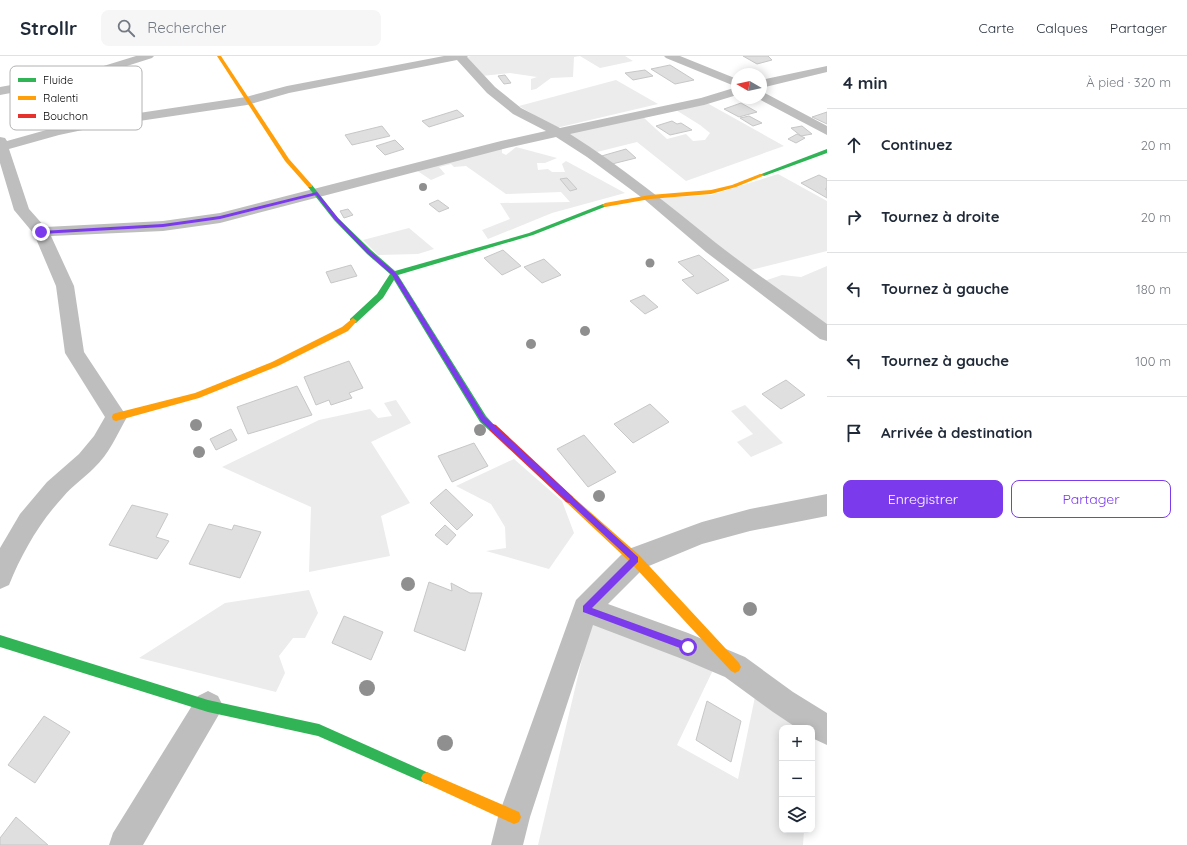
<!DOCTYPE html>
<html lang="fr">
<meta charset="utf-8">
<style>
:root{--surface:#fff;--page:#f6f6f7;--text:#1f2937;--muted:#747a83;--line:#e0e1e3;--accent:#7c3aed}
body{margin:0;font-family:Quicksand,sans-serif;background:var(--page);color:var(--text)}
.controls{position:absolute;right:12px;bottom:12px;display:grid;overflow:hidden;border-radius:8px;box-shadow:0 2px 10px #0003}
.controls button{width:36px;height:36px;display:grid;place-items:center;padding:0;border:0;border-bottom:1px solid var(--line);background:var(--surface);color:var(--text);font:20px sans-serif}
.compass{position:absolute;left:731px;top:12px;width:36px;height:36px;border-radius:50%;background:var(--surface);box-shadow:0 2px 10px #0003;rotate:279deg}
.stop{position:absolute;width:12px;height:12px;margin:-9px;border:3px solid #7c3aed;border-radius:50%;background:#fff}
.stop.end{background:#7c3aed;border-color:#fff;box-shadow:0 1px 4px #0008}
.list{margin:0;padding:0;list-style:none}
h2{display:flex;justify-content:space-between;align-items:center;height:52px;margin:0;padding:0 16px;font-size:17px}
h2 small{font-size:13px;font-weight:400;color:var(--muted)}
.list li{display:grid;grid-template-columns:26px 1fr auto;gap:12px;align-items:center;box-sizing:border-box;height:72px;padding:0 16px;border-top:1px solid var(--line)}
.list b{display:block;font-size:15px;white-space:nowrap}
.list em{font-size:13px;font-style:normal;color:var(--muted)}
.actions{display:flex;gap:8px;padding:12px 16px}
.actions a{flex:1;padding:9px 0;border:1px solid var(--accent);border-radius:8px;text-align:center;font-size:14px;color:var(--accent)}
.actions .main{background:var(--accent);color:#fff}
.icon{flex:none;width:22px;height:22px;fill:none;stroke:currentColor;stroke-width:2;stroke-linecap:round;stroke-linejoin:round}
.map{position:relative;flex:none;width:827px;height:789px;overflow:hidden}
header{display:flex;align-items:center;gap:24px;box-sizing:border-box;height:56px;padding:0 20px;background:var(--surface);border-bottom:1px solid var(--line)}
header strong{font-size:19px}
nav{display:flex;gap:22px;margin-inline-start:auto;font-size:14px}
.search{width:280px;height:36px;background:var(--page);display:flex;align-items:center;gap:10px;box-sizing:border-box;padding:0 14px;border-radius:8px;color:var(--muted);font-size:15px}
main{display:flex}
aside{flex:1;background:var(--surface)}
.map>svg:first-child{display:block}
</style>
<header>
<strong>Strollr</strong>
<div class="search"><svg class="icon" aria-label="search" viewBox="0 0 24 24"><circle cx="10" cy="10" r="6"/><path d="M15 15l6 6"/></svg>Rechercher</div>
<nav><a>Carte</a><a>Calques</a><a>Partager</a></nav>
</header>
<main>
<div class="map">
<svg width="827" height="789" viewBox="0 0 827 789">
<rect width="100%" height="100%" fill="#fff"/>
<path fill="#ececec" d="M 471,0 L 625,0 L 633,5 L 600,12 L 580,0 L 574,1 L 573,21 L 551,22 L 536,33 L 531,34 L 531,23 L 537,21 L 510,17 L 482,20 L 463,2 Z
M 616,24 L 658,48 L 556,72 L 519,50 Z
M 707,47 L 784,90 L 686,125 L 637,86 L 597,96 L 566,77 L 643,61 L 667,83 L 686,78 L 693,85 L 705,84 L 710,77 L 700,69 L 676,54 Z
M 502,90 L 502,97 L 506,99 L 516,91 L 557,102 L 545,107 L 537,107 L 538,114 L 548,113 L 552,116 L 565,116 L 562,108 L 566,105 L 625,137 L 552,157 L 488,183 L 482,174 L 510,163 L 500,147 L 570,146 L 561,136 L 506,138 L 466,110 L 454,111 L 451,108 L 439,111 L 445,118 L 431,124 L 416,114 Z
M 778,118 L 827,145 L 827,195 L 751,214 L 656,142 L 711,139 Z
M 409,172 L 434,193 L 418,198 L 378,199 L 363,184 Z
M 827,210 L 827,272 L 764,225 L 782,219 L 801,221 Z
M 396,344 L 411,367 L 371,386 L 410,447 L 381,460 L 390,500 L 309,516 L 311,451 L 222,411 L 319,364 L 370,353 L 378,362 L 392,360 L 384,347 Z
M 745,349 L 783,387 L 751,401 L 737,386 L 753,378 L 731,355 Z
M 514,403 L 562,445 L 574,477 L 549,513 L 486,495 L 506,492 L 505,471 L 491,448 L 456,430 Z
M 309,534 L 318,557 L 305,582 L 293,582 L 279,600 L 285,617 L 276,636 L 139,602 L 225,547 Z
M 591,565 L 714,612 L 677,689 L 738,723 L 756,636 L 800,672 L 782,672 L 782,774 L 804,774 L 803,789 L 538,789 Z"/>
<path fill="#dfdfdf" stroke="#c7c7c7" d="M 743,0 L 768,0 L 772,4 L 757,8 Z
M 670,9 L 694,24 L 675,28 L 651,13 Z
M 645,14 L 653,20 L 633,24 L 625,17 Z
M 505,19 L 511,27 L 504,28 L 498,20 Z
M 741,47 L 757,56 L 739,61 L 724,53 Z
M 457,54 L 464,60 L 429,71 L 422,65 Z
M 827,56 L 827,68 L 812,61 Z
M 749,60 L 762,67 L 753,70 L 740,62 Z
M 672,65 L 677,68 L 681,67 L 692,74 L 670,79 L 656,70 Z
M 382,70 L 390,80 L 352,89 L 345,79 Z
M 802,70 L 812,78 L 801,80 L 791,72 Z
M 797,78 L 805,82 L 796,87 L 788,83 Z
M 395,84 L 404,93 L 385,99 L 376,90 Z
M 626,93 L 636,102 L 608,109 L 598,101 Z
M 819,119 L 827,123 L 827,132 L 825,133 L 827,134 L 827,142 L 801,127 Z
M 567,122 L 577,133 L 570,135 L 560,123 Z
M 438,144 L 449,152 L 439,156 L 429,148 Z
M 348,153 L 353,159 L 344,162 L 340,155 Z
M 503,194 L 521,210 L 502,219 L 484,202 Z
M 699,199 L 729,224 L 697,238 L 682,224 L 694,220 L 678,206 Z
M 544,203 L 561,219 L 542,227 L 524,211 Z
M 351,209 L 357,220 L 331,227 L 326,216 Z
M 644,239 L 658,251 L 645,258 L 630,245 Z
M 349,305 L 363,332 L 349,337 L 352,342 L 331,349 L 329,344 L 316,349 L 304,321 Z
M 786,324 L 805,339 L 781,353 L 762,338 Z
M 297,330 L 312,359 L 248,378 L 237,351 Z
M 650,348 L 669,366 L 633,387 L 614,368 Z
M 231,373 L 237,384 L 216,394 L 210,383 Z
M 584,379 L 616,416 L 588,431 L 557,393 Z
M 474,387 L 488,410 L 452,426 L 438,400 Z
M 446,433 L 473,459 L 457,474 L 430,447 Z
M 132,449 L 168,458 L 156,481 L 169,485 L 157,503 L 109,489 Z
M 209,468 L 232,474 L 234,469 L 261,476 L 240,522 L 189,508 Z
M 445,469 L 456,479 L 447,489 L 435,479 Z
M 429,526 L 452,535 L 451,527 L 470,537 L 482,537 L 465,595 L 414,575 Z
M 344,560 L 383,576 L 371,604 L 332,587 Z
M 707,645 L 741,665 L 731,706 L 696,684 Z
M 44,660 L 70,676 L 35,727 L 8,709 Z
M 16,761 L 48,789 L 0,789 L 0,782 Z"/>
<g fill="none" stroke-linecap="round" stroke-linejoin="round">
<path fill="#bebebe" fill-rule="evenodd" d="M 136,0 L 154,0 L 152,2 L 86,23 L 0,39 L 0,31 L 84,16 Z
M 444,0 L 468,0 L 467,1 L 495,31 L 521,52 L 560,72 L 701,42 L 737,31 L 737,39 L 704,49 L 570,78 C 622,111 669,149 716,187 C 752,215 790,241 827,268 L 827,285 L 820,283 L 706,196 L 645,144 L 587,101 L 556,81 L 507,92 L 220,167 L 163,175 L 51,180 L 74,230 L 84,296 L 127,361 C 117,379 109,398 94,412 C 84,422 72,430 63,441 C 39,467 22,497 9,529 L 0,533 L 0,492 L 20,458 L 47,426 L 79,398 L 94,380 L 105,361 L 65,297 L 56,230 L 34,178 L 14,154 L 0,107 L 0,81 L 5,82 L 7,85 L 57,71 L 92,64 L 246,41 L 287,30 ZM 457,4 L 487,37 L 513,58 L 546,75 L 501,85 L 220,157 L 163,165 L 45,171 L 29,153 L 9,93 L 59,79 L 92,72 L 247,49 L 289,37 Z
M 664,0 L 680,0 L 737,23 L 737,31 L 666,2 Z
M 827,10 L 827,16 L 761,32 L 761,24 Z
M 761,35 L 827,70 L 827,79 L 757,42 L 761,42 Z
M 827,438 L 827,460 L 750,475 L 702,488 L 644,512 L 608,548 L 688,577 L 745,601 L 793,636 L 827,657 L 827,689 L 812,682 L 812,672 L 797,672 L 773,656 L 725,621 L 685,604 L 593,569 L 530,761 L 523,789 L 491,789 L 498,761 L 576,544 L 626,494 L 702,466 L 750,453 Z
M 208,635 L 218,640 L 223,650 L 218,660 L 143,789 L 109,789 L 113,777 L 198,640 Z"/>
<path fill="#30b455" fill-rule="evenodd" d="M 827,93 L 827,97 L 764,120 L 759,119 Z
M 308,129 L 312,129 L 338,162 L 371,194 L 395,215 L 529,177 L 603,148 L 607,148 L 607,150 L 533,179 L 398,219 L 486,360 L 497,372 L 496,375 L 490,375 L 480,366 L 394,224 L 383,242 L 356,267 L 350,267 L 350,263 L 377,238 L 390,218 L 367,198 L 334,164 L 308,131 Z
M 0,579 L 208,644 L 319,668 L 431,718 L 433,722 L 431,726 L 427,728 L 318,680 L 208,656 L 0,591 Z"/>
<path fill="#ff9f0a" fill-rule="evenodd" d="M 217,0 L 221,0 L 289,103 L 312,129 L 312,131 L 308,131 L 285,105 Z
M 760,118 L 765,119 L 736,131 L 711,138 L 650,143 L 605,151 L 602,149 L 605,147 L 650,139 L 711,134 L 732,129 Z
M 353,262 L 357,265 L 348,275 L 278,310 L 199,342 L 116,365 L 113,364 L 112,361 L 113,358 L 116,357 L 195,337 L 272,306 L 342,271 Z
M 569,439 L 572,440 L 639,499 L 739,607 L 741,611 L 739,615 L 735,617 L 731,615 L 631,507 L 566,446 L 564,443 L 566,440 Z
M 427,716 L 519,756 L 521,761 L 519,766 L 514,768 L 423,726 L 421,722 L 423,718 Z"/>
<path fill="#e5322d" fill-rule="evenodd" d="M 493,368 L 496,369 L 572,440 L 574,443 L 572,446 L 569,447 L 566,446 L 490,375 L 489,372 L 490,369 Z"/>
</g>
<g fill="#8f8f8f">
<circle cx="423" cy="131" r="4"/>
<circle cx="650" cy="207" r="4.5"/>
<circle cx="585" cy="275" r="5"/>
<circle cx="531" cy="288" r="5"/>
<circle cx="196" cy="369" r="6"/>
<circle cx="480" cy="374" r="6"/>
<circle cx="199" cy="396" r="6"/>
<circle cx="599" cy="440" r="6"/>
<circle cx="408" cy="528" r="7"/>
<circle cx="750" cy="553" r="7"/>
<circle cx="367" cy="632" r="8"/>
<circle cx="445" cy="687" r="8"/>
</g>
<path fill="#7c3aed" d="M 317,136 L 338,162 L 370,195 L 396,217 L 485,361 L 638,501 L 638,506 L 592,552 L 691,588 L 691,594 L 688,595 L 583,556 L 583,550 L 630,503 L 481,365 L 392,219 L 367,197 L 335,164 L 316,139 L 220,163 L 163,171 L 41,178 L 39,176 L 41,175 L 163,168 L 220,160 Z"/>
<rect x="10" y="10" width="132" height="64" rx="6" fill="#fff" stroke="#b2b2b2" stroke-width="1"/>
<rect x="18" y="22" width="18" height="4" fill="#30b455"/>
<rect x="18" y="40" width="18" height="4" fill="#ff9f0a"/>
<rect x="18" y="58" width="18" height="4" fill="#e5322d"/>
<g font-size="11" fill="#000">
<text x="43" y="28">Fluide</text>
<text x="43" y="46">Ralenti</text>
<text x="43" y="64">Bouchon</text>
</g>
</svg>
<div class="controls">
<button>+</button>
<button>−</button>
<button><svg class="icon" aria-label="layers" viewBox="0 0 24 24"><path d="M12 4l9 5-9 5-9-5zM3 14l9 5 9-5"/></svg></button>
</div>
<svg class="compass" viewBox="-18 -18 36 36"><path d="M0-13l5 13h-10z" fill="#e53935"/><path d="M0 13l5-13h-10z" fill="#747a83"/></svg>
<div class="stop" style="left:688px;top:591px"></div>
<div class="stop end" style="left:41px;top:176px"></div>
</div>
<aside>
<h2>4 min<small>À pied · 320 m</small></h2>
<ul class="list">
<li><svg class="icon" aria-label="ahead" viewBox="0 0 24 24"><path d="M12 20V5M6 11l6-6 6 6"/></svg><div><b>Continuez</b></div><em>20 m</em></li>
<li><svg class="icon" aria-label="right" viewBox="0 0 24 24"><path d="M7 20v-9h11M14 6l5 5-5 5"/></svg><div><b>Tournez à droite</b></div><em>20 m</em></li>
<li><svg class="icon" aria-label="left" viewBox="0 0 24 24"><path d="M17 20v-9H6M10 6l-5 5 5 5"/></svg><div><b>Tournez à gauche</b></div><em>180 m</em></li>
<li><svg class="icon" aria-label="left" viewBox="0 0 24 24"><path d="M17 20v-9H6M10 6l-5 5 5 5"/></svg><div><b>Tournez à gauche</b></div><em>100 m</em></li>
<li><svg class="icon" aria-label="arrive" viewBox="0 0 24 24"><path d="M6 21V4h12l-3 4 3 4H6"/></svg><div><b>Arrivée à destination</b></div></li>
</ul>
<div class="actions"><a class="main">Enregistrer</a><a>Partager</a></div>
</aside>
</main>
